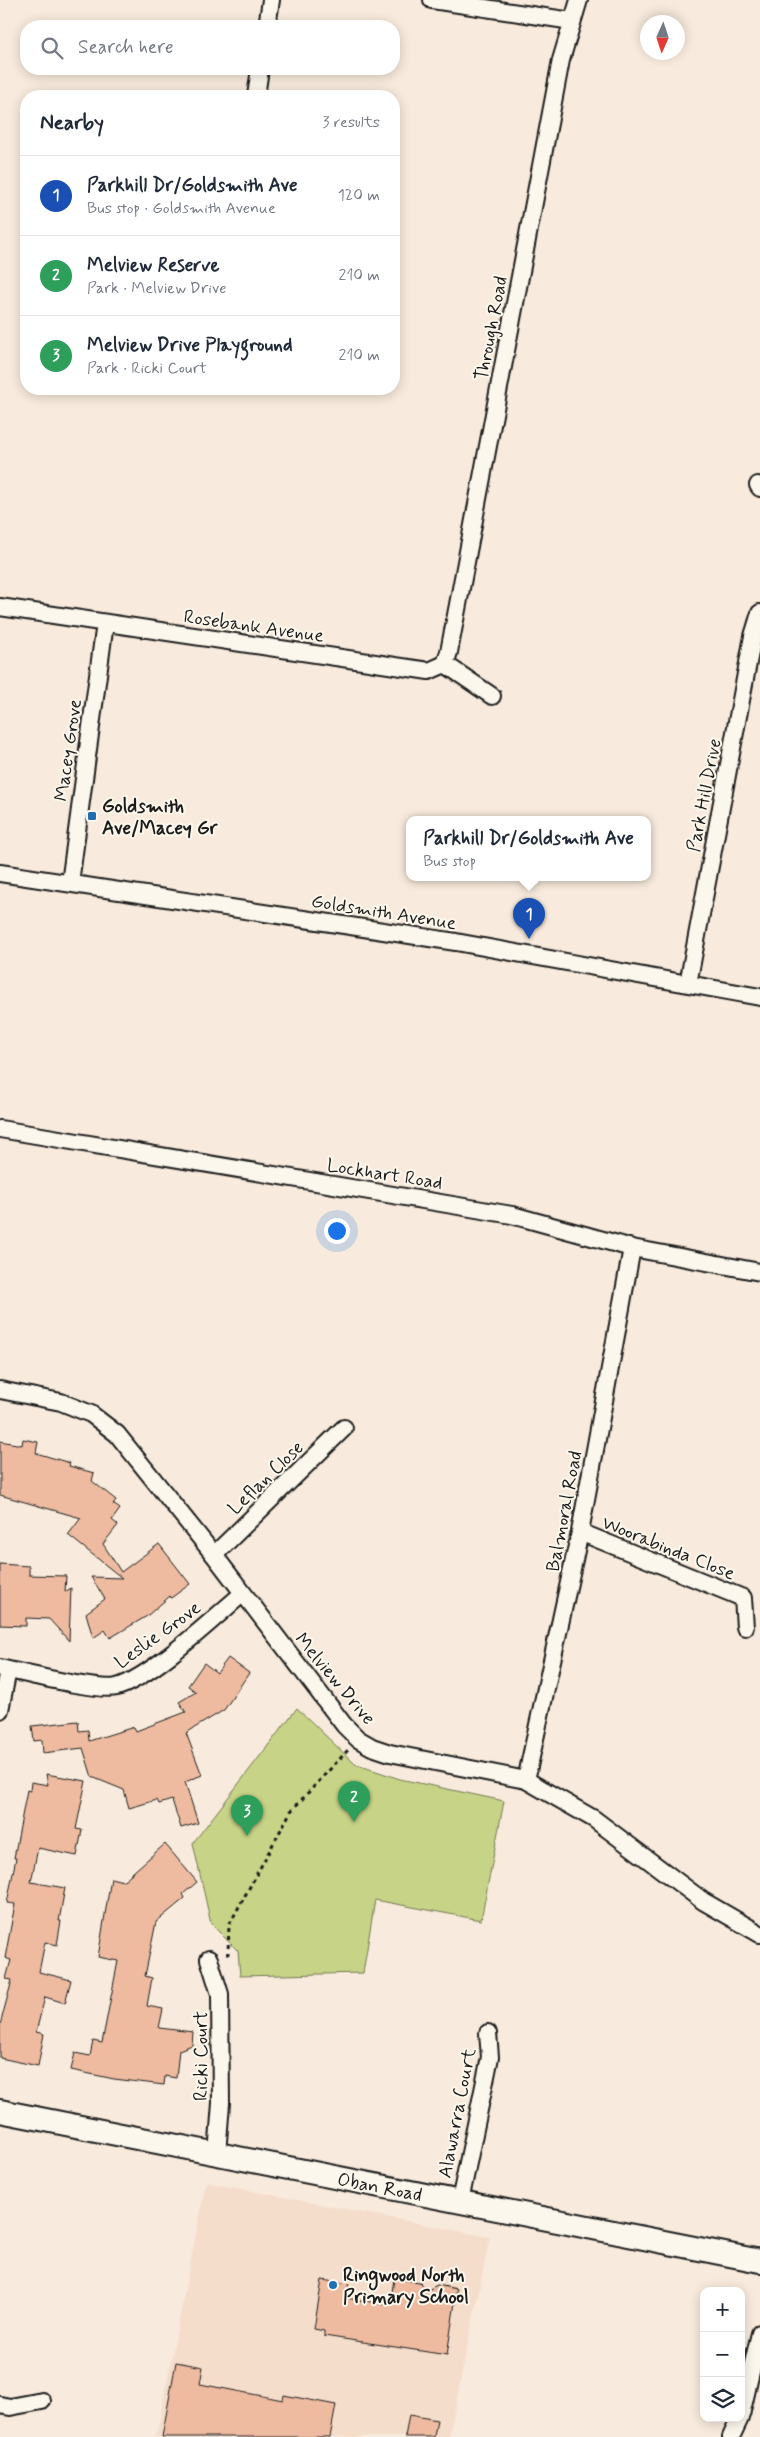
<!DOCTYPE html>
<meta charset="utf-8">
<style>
:root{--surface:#fff;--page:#f2f2f3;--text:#1f2937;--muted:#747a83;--line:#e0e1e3;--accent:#0f766e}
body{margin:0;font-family:Mynerve,sans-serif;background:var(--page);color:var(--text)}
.controls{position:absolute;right:15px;bottom:15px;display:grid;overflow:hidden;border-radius:10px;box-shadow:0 2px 12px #0003}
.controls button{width:45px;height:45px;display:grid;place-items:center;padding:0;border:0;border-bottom:1px solid var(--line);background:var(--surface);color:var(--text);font:25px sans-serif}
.compass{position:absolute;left:640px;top:15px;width:45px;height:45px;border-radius:50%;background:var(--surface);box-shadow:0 2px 12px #0003;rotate:183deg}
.you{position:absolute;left:336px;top:1230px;width:18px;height:18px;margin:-12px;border:4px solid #fff;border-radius:50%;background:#1a73e8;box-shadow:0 0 0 8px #1a73e833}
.badge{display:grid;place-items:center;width:32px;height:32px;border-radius:50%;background:var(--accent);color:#fff;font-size:16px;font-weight:700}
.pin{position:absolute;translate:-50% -41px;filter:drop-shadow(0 1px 2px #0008)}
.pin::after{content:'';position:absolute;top:26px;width:18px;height:15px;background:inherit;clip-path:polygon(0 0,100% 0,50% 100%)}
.popup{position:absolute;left:406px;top:816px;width:245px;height:65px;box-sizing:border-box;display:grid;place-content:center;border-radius:10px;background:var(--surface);filter:drop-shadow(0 1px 4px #0005);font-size:16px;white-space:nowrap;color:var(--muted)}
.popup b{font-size:19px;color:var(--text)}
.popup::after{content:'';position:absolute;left:50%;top:100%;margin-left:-10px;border:10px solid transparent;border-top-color:var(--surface)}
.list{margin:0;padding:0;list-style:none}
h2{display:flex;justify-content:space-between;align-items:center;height:65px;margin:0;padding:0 20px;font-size:21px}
h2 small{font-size:16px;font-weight:400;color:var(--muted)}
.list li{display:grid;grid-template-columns:32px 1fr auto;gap:15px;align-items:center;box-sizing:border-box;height:80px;padding:0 20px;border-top:1px solid var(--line)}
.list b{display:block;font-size:19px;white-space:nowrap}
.list p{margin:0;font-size:16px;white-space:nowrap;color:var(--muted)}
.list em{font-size:16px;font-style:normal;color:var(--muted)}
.icon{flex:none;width:28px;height:28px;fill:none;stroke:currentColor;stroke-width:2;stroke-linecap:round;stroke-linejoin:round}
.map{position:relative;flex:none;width:760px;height:2437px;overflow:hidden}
.search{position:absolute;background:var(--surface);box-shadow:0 2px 12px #0003;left:20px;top:20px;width:380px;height:55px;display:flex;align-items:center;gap:12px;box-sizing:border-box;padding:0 18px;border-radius:20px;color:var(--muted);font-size:19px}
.panel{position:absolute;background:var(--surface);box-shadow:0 2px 12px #0003;left:20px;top:90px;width:380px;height:305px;border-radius:20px}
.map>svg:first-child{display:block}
</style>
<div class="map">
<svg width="760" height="2437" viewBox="0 0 760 2437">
<rect width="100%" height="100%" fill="#f8ebdd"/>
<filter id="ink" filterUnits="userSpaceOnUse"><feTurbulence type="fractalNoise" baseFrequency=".02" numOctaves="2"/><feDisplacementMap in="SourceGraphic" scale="10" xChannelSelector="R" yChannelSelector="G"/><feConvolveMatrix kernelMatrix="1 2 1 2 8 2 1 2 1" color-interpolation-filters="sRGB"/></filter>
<g filter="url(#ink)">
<path fill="#f5ddcb" d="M 206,2182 L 490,2237 L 449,2437 L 156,2437 Z"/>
<path fill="#c7d387" stroke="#727852" d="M 297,1708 L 355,1764 L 400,1779 L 504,1801 L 481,1920 L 375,1900 L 363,1973 L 240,1976 L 238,1951 L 211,1924 L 193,1843 Z"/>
<path fill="#eebba0" stroke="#1c1c1c" d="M 23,1439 L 38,1442 L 36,1453 L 70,1463 L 69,1466 L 94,1473 L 92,1481 L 116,1500 L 113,1504 L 120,1509 L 112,1520 L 118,1525 L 103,1544 L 121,1572 L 159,1544 L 190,1584 L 171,1598 L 170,1596 L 147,1616 L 110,1638 L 105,1630 L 93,1638 L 86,1613 L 105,1599 L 91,1577 L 122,1578 L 68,1535 L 81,1518 L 0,1495 L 0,1441 L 22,1445 Z
M 0,1564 L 29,1566 L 29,1575 L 66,1576 L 65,1592 L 71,1588 L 69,1641 L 49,1619 L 26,1618 L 26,1626 L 0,1625 Z
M 228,1658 L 249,1673 L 224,1710 L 186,1733 L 202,1775 L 185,1782 L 198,1823 L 181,1828 L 172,1800 L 159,1804 L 157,1800 L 129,1808 L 124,1790 L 92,1777 L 83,1748 L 43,1753 L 42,1740 L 34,1741 L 32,1726 L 78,1721 L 79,1731 L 88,1730 L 89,1741 L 134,1727 L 136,1731 L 186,1712 L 179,1702 L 196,1692 L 188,1686 L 204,1663 L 217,1673 Z
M 46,1774 L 86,1781 L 76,1829 L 82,1830 L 77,1856 L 38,1848 L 31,1882 L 65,1888 L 59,1921 L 61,1921 L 57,1945 L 45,1942 L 39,1972 L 71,1980 L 65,2003 L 45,1997 L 36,2032 L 44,2034 L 38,2066 L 0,2058 L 0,2025 L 12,1980 L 6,1979 L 11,1960 L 5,1958 L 15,1904 L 7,1903 L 16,1858 L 14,1858 L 27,1790 L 30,1791 L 31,1782 L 48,1785 Z
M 165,1844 L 197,1882 L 183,1894 L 185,1898 L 156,1922 L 145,1976 L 152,1978 L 147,2006 L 163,2009 L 159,2028 L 193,2032 L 192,2045 L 179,2050 L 176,2078 L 165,2076 L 164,2085 L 114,2079 L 71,2070 L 75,2053 L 90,2056 L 93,2041 L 102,2043 L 118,1961 L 98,1957 L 111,1878 L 123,1881 Z
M 394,2279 L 420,2282 L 428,2290 L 437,2285 L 457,2289 L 447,2355 L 324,2336 L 324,2331 L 314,2329 L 322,2280 L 349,2284 L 346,2298 L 390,2305 Z
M 176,2362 L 203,2367 L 200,2384 L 283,2400 L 284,2395 L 336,2405 L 330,2437 L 162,2437 Z
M 409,2415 L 437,2420 L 434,2437 L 405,2437 Z"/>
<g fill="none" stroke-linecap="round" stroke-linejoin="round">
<g stroke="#1c1c1c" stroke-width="20">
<path id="street" d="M 432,0 L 572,21
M 267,26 L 271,0
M 256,96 L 260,69
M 758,485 L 760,488
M 0,607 L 429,671 L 445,664 L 492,696
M 445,664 L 449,652 L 561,60 L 579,0
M 0,873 L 456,942 L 760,997
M 70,883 L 105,623
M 688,984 L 753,636 L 760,613
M 0,1129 L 512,1215 L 632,1248 L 760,1272
M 0,1390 L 61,1402 L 91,1414 L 117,1434 L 214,1555 L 344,1725 L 358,1739 L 372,1747 L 390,1753 L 526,1780 L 594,1819 L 703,1901 L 760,1934
M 580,1532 L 743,1598 L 745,1627
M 214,1555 L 344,1428
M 0,1668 C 24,1673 97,1692 117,1687 C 150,1678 214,1618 242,1594
M 0,1710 L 8,1670
M 526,1780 L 580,1532 L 632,1248
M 209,1959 L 220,1994 L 221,2103 L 217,2154
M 460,2201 L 490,2057 L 488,2033
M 0,2405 L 10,2407 L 42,2401
M 741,2415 L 760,2333
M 731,2437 L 740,2418"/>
</g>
<g stroke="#1c1c1c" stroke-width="26">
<path id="secondary" d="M 0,2111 L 760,2261"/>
</g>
<path stroke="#1c1c1c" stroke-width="3" stroke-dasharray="4 4" stroke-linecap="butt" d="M 226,1954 L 228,1954 L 229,1925 L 291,1811 L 348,1750"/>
<use href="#street" stroke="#fbf7ec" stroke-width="16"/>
<use href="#secondary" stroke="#fbf7ec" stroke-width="22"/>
</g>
</g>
<g fill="#1f6fb2" stroke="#fbf7ec" stroke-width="2">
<rect x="87" y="811" width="10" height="10" rx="2.5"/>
<circle cx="333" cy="2285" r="5"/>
</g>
<g text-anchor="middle" stroke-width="4" stroke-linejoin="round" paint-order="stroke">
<g font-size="19" fill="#1c1c1c" stroke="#fbf7ec">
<text transform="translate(490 328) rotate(-79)" y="7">Through Road</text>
<text transform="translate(254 625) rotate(8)" y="7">Rosebank Avenue</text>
<text transform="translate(67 750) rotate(-82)" y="7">Macey Grove</text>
<text transform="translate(703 795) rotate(-79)" y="7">Park Hill Drive</text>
<text transform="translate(384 911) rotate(9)" y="7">Goldsmith Avenue</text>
<text transform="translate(385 1173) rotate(9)" y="7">Lockhart Road</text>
<text transform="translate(265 1477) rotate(-44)" y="7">Leflan Close</text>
<text transform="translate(563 1511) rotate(-79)" y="7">Balmoral Road</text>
<text transform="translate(669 1547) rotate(22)" y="7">Woorabinda Close</text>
<text transform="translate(157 1634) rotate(-36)" y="7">Leslie Grove</text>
<text transform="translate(336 1678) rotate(50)" y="7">Melview Drive</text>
<text transform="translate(200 2056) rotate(-90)" y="7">Ricki Court</text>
<text transform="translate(456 2113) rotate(-79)" y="7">Alawarra Court</text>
<text transform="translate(380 2186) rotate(11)" y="7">Oban Road</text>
</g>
<g font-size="19" font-weight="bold" fill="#1c1c1c" stroke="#fbf7ec" text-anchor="start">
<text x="102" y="812">Goldsmith<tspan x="102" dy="22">Ave/Macey Gr</tspan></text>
<text x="343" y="2281">Ringwood North<tspan x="343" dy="22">Primary School</tspan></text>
</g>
</g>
</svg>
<div class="controls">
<button>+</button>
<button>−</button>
<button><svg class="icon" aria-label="layers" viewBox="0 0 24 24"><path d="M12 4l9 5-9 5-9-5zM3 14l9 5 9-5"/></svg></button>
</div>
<svg class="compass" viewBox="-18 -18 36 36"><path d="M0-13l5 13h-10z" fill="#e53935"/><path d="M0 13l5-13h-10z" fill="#747a83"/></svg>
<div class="you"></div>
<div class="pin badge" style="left:529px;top:939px;background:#1a4fb4">1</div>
<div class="popup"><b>Parkhill Dr/Goldsmith Ave</b>Bus stop</div>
<div class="pin badge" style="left:354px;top:1822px;background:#2e9e5b">2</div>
<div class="pin badge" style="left:247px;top:1836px;background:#2e9e5b">3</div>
<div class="search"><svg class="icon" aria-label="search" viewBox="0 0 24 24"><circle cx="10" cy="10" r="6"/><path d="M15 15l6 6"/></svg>Search here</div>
<section class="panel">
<h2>Nearby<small>3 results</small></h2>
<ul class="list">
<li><span class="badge" style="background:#1a4fb4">1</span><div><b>Parkhill Dr/Goldsmith Ave</b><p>Bus stop · Goldsmith Avenue</p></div><em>120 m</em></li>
<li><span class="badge" style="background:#2e9e5b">2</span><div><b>Melview Reserve</b><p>Park · Melview Drive</p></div><em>210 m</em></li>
<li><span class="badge" style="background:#2e9e5b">3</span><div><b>Melview Drive Playground</b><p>Park · Ricki Court</p></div><em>210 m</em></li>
</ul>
</section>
</div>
